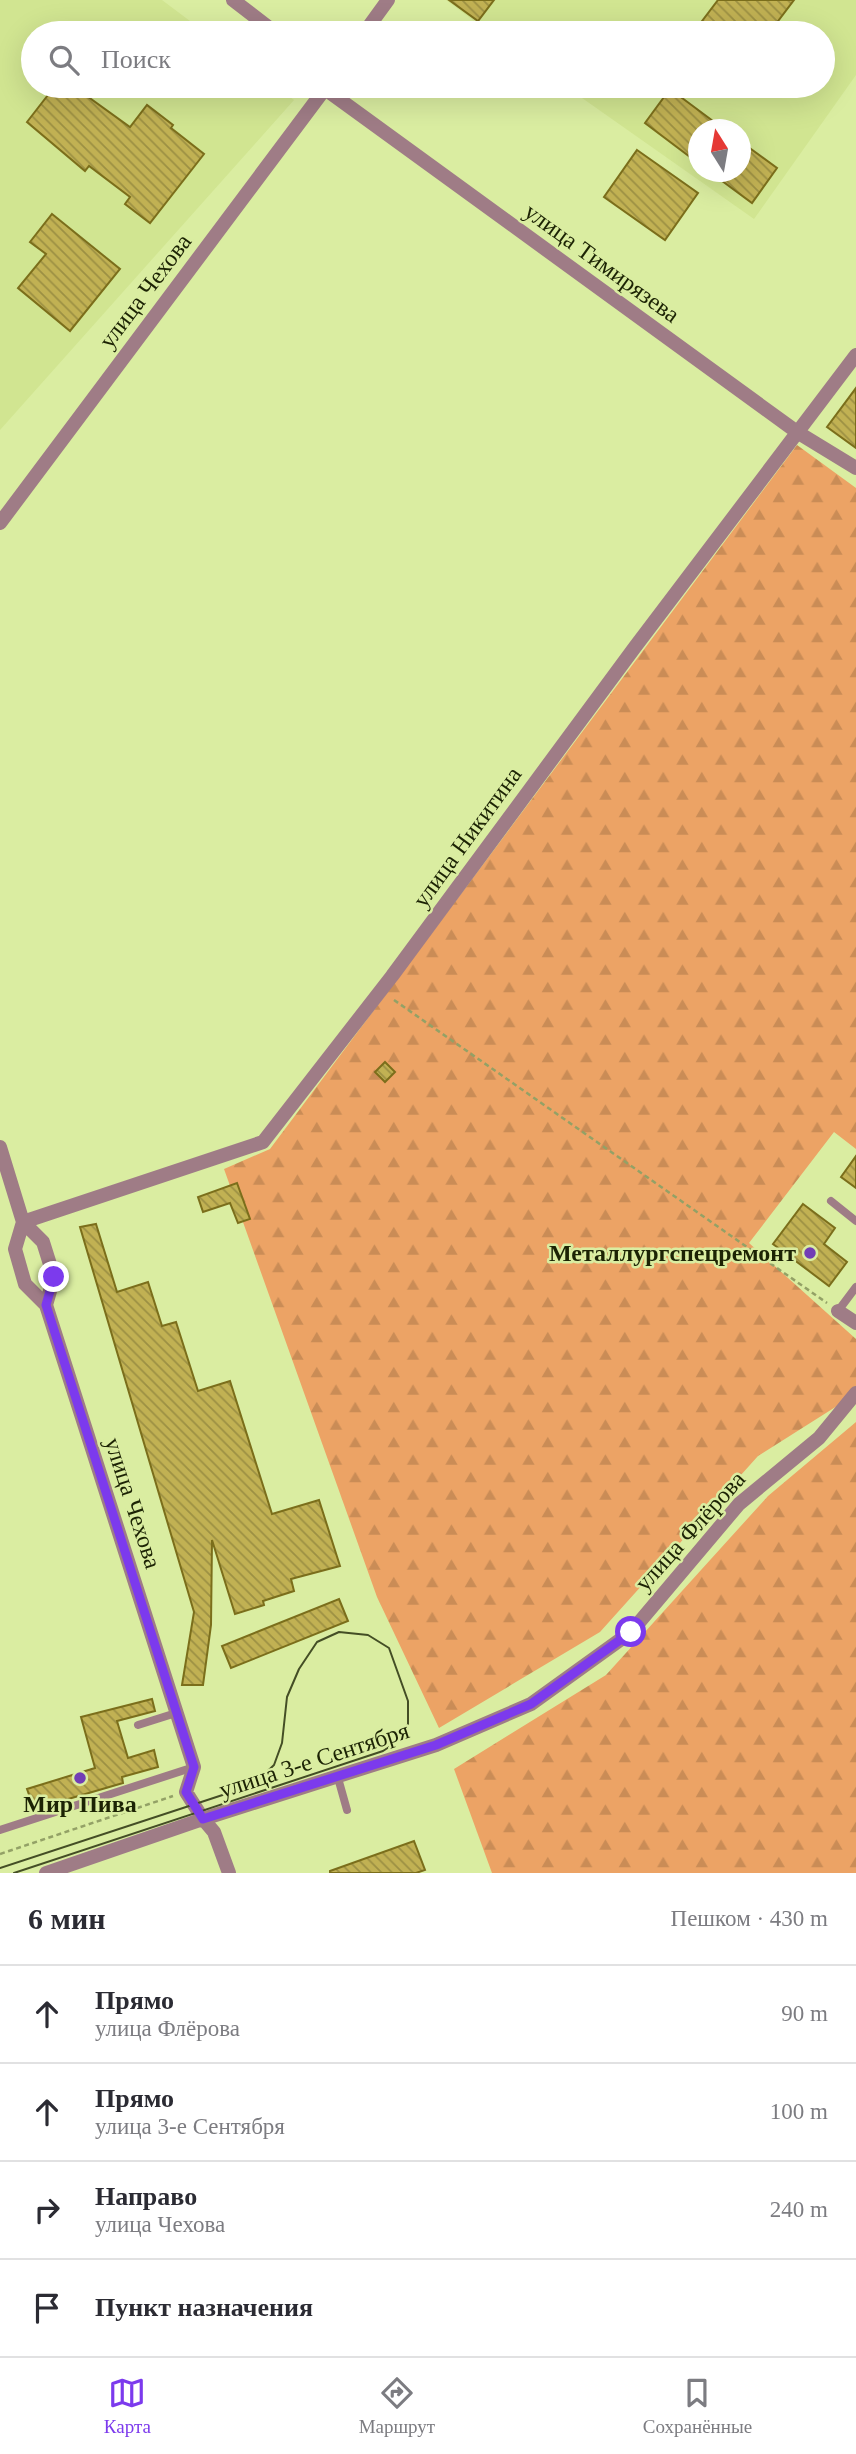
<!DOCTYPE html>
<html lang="ru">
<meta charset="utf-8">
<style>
:root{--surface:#fff;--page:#f7f7f7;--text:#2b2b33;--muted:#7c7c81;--line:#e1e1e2;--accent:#7c3aed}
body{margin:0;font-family:"Times New Roman",serif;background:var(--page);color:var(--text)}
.compass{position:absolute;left:688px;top:119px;width:63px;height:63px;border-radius:50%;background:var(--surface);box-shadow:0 7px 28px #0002;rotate:349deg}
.stop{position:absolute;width:21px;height:21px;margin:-16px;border:5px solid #7c3aed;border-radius:50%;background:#fff}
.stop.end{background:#7c3aed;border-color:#fff;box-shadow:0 2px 7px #0008}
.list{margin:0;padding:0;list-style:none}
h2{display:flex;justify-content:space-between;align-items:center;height:91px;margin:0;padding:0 28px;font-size:30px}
h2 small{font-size:23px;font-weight:400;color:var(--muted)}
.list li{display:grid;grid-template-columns:46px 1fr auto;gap:21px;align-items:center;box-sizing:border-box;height:98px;padding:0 28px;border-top:2px solid var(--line)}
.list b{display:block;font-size:26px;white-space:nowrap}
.list p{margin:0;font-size:23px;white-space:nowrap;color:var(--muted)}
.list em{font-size:23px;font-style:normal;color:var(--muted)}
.icon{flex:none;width:38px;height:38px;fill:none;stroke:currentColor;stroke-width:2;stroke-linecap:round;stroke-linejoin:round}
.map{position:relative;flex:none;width:856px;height:1873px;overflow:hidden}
.search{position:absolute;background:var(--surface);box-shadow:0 7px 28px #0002;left:21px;right:21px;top:21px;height:77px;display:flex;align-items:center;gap:18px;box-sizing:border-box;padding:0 24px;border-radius:38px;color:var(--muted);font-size:26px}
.sheet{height:483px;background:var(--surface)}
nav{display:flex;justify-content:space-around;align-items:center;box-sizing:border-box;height:98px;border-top:2px solid var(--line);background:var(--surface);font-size:19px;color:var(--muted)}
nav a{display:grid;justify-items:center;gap:4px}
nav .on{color:var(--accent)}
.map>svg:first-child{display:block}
</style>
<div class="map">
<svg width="856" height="1873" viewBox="0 0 856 1873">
<defs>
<pattern id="forest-firs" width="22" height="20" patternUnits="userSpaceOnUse" patternTransform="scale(1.75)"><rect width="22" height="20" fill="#eca365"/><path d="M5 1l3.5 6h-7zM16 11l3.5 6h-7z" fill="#ca8c56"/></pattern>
<pattern id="building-back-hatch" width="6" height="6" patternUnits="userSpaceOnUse" patternTransform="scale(1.75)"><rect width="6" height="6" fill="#c1b153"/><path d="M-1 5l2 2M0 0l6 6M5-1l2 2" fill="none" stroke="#9c9043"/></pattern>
</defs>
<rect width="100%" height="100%" fill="#daeda1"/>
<path fill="#d1e591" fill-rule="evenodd" d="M 0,0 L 162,0 L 206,33 L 33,33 L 33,86 L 275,86 L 294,100 L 0,430 Z
M 446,0 L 856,0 L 856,75 L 754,219 L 565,86 L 823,86 L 823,33 L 490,33 ZM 698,130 L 740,130 L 740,172 L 698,172 Z"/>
<path fill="url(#forest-firs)" d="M 797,445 L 856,488 L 856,1149 L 834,1132 L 749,1243 L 856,1339 L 856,1394 L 758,1456 L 600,1632 L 439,1728 L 377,1597 L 224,1169 L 270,1149 Z
M 856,1422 L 856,1873 L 492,1873 L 454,1769 L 606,1675 L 768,1496 Z"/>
<path fill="url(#building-back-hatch)" stroke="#7b6e1b" stroke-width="2" d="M 449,0 L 494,0 L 478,21 Z
M 718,0 L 794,0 L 769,33 L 693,33 Z
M 55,86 L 73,86 L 130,127 L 147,105 L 173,125 L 171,128 L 204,154 L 150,223 L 125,204 L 130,197 L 89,166 L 85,171 L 27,122 Z
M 670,89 L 725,130 L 698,130 L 698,163 L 645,123 Z
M 740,141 L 777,168 L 752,203 L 710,172 L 740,172 Z
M 637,150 L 698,193 L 665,240 L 604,197 Z
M 52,214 L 120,269 L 70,331 L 18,288 L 46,254 L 30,242 Z
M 856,388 L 856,448 L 827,427 Z
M 385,1062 L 395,1072 L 385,1082 L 375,1072 Z
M 856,1156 L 856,1188 L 841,1177 Z
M 237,1183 L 250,1219 L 238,1223 L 230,1203 L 203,1212 L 198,1197 Z
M 803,1204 L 835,1228 L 824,1244 L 847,1262 L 829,1286 L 773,1244 Z
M 96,1224 L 117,1292 L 148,1282 L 162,1326 L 176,1322 L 198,1391 L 230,1381 L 272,1514 L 319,1500 L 340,1566 L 291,1579 L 294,1591 L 263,1601 L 264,1605 L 235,1614 L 212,1540 L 211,1625 L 203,1685 L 182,1685 L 194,1612 L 80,1227 Z
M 339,1599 L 348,1621 L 231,1668 L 222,1646 Z
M 152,1699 L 155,1711 L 117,1721 L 128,1758 L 154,1750 L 158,1767 L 122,1777 L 123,1783 L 34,1809 L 27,1789 L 95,1768 L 81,1717 Z
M 414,1841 L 425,1870 L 416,1873 L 330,1873 L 330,1871 Z"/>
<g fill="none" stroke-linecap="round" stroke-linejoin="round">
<path stroke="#93a166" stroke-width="2.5" stroke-dasharray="5 3.5" stroke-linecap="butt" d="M 394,1000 L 827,1303
M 0,1854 L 173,1796"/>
<path stroke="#9f7c86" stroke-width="8" d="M 831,1201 L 856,1221
M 838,1311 L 856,1287
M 138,1725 L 176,1713
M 338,1778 L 347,1810
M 0,1830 L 194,1767"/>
<path stroke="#9f7c86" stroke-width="14" d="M 233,0 L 276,33
M 364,33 L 388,0
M 321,86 L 797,432 L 856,468
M 0,523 L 327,86
M 0,1147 L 23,1222 L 43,1242 L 54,1277 L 46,1305 L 194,1767 L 186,1792 L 203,1819 L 214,1832 L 229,1873
M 46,1305 L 25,1284 L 15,1249 L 23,1222 L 263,1142 L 392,976 L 635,647 L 856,355
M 838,1311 L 856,1323
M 46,1873 L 203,1819 L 436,1745 L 531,1704 L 631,1632 L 739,1504 L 819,1438 L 856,1393"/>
<path stroke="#444e25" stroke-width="2" d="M 0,1868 L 253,1785 L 274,1765 L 282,1743 L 287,1697 L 299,1669 L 317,1642 L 339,1632 L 368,1635 L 389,1648 L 408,1701 L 408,1724 L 398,1741 L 383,1751 L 14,1873"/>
</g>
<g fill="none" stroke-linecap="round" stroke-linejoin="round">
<path stroke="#7c3aed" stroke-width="9" d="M 54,1277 L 46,1305 L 194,1767 L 186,1792 L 203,1819 L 436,1745 L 531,1704 L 631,1632"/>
</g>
<g fill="#723eb5" stroke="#daeda1" stroke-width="2.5">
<circle cx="810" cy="1253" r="7"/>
<circle cx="80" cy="1778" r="7"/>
</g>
<g text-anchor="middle" stroke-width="5" stroke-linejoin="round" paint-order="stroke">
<g font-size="24" fill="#1c2304" stroke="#daeda1">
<text transform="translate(602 263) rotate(36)" y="8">улица Тимирязева</text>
<text transform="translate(145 291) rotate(-53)" y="8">улица Чехова</text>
<text transform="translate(467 837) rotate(-54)" y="8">улица Никитина</text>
<text transform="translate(133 1503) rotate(72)" y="8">улица Чехова</text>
<text transform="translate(690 1531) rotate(-48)" y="8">улица Флёрова</text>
<text transform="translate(314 1760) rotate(-18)" y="8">улица 3-е Сентября</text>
</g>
<g font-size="24" font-weight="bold" fill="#1c2304" stroke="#daeda1" text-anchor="end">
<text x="796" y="1261">Металлургспецремонт</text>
<text x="80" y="1812" text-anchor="middle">Мир Пива</text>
</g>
</g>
</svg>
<svg class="compass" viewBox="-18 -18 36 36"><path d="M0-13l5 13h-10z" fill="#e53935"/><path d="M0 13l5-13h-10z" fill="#7c7c81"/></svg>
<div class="stop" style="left:631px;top:1632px"></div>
<div class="stop end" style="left:54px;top:1277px"></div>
<div class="search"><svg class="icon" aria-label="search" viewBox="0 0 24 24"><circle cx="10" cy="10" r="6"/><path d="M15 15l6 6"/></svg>Поиск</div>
</div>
<section class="sheet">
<h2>6 мин<small>Пешком · 430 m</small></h2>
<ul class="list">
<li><svg class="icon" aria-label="ahead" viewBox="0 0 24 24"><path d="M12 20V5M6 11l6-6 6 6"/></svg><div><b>Прямо</b><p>улица Флёрова</p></div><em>90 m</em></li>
<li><svg class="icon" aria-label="ahead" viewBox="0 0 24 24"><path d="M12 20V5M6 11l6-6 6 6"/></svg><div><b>Прямо</b><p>улица 3-е Сентября</p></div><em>100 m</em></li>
<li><svg class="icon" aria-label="right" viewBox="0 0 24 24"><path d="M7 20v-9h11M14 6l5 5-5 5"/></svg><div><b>Направо</b><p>улица Чехова</p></div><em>240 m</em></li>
<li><svg class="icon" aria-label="arrive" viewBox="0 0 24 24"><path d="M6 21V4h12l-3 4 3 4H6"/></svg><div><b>Пункт назначения</b></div></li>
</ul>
</section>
<nav>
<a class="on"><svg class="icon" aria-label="map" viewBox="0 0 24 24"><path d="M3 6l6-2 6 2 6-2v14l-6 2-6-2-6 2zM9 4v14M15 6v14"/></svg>Карта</a>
<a><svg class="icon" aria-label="directions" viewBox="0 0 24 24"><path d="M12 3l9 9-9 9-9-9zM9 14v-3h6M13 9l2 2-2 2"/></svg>Маршрут</a>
<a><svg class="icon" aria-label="saved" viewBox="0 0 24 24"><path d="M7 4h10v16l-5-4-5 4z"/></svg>Сохранённые</a>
</nav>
